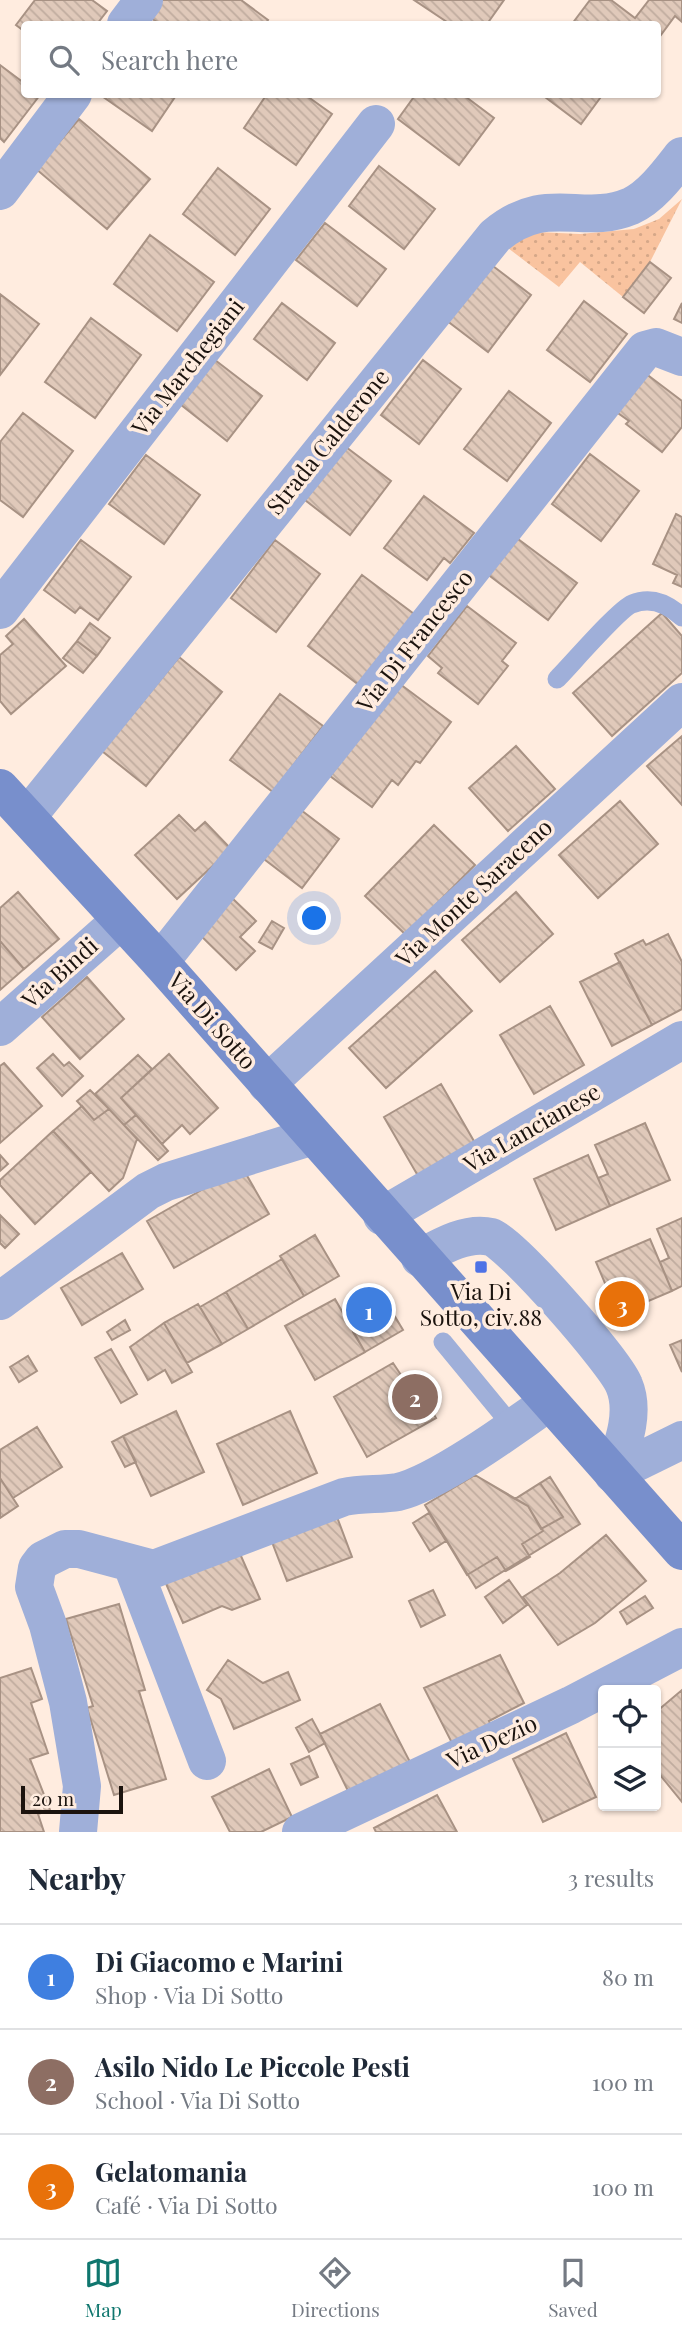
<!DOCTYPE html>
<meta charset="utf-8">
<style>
:root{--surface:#fff;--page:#f2f2f3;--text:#1f2937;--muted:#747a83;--line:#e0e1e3;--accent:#0f766e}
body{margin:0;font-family:"Playfair Display",serif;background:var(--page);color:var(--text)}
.controls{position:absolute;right:21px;bottom:21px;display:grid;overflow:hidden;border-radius:7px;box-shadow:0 2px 5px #0004}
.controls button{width:63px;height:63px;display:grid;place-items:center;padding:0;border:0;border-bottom:2px solid var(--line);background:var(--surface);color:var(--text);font:35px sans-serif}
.scale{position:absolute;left:21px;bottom:18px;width:102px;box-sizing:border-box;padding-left:7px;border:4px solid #1b130e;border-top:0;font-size:19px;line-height:24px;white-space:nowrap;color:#1b130e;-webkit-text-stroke:5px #ffecdf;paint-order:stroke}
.you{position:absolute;left:315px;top:919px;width:24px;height:24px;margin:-18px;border:5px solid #fff;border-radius:50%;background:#1a73e8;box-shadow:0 0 0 10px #1a73e833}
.badge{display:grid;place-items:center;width:46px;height:46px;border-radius:50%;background:var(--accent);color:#fff;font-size:23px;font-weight:700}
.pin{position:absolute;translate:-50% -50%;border:4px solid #fff;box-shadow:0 2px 7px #0006}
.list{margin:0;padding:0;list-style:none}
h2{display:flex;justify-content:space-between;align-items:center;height:91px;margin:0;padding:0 28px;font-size:30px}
h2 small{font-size:23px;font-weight:400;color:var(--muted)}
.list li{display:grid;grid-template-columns:46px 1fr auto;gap:21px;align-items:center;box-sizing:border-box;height:105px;padding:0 28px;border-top:2px solid var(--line)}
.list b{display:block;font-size:26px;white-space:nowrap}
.list p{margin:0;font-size:23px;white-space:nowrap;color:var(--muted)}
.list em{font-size:23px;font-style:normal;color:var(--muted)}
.icon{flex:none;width:38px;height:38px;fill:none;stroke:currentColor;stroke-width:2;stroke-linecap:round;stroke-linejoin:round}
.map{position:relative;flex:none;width:682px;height:1832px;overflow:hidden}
.search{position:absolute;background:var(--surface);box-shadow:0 2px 5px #0004;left:21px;right:21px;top:21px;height:77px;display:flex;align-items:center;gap:18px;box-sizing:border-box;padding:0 24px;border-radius:7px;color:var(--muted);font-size:26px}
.sheet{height:406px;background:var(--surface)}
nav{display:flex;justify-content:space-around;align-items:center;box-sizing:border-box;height:98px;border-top:2px solid var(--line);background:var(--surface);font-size:19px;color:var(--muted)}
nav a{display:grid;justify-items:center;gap:4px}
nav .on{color:var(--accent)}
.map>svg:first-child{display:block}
</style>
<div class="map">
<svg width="682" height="1832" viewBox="0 0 682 1832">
<defs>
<pattern id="grass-dots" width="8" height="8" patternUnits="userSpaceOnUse" patternTransform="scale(1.75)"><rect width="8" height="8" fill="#f9c39f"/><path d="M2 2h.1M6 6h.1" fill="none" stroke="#d5a788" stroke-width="1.8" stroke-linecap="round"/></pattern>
<pattern id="building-back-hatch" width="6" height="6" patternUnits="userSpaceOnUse" patternTransform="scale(1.75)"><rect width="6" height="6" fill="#e0c9ba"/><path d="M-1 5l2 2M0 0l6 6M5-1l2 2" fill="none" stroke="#c0ac9f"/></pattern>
</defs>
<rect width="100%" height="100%" fill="#ffecdf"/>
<path fill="url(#grass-dots)" d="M 682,199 L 650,262 L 623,297 L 580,262 L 559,287 L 504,245 L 537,232 L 580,234 L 634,229 L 659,219 Z"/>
<path fill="url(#building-back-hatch)" stroke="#a89284" stroke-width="2" d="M 35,0 L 92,0 L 107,11 L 97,24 L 24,24 L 24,31 L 16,25 Z
M 160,0 L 241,0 L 268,20 L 265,24 L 160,24 L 148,16 Z
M 414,0 L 504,0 L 487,24 L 450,24 Z
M 590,0 L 611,0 L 635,18 L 649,0 L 682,0 L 682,22 L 675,16 L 658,39 L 658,24 L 572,24 Z
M 0,65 L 24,83 L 24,94 L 40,95 L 4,142 L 0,138 Z
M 99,94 L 177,94 L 152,131 Z
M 267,94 L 304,94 L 332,114 L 296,165 L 244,128 Z
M 416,94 L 462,94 L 494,118 L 459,165 L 398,119 Z
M 541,94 L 603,94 L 581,124 Z
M 79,119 L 150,179 L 107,229 L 36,169 Z
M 379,166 L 435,209 L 404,249 L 349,206 Z
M 218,168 L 270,209 L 235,255 L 183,214 Z
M 325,223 L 386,269 L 357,306 L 296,260 Z
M 150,235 L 214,282 L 177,331 L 114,284 Z
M 650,262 L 671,278 L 644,313 L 623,297 Z
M 489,263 L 531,295 L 488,352 L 446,320 Z
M 0,294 L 39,324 L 0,375 Z
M 584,301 L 627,334 L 590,382 L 547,350 Z
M 282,303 L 335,343 L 307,380 L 254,339 Z
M 682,303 L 682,323 L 674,319 Z
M 91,318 L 141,355 L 95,418 L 45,382 Z
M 215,360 L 262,396 L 227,441 L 180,404 Z
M 423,360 L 461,389 L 419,444 L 381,415 Z
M 645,373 L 682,401 L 682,427 L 662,452 L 626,424 L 629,421 L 615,411 Z
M 509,391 L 551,423 L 507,481 L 464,449 Z
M 23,413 L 73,451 L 23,517 L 0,500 L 0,442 Z
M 346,447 L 391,481 L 350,535 L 305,500 Z
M 590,454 L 639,491 L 601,541 L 552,504 Z
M 146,455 L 200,495 L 164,544 L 109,504 Z
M 424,496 L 474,533 L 450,563 L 444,558 L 427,580 L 384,548 Z
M 676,514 L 682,517 L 682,587 L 673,583 L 677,575 L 653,564 Z
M 514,536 L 577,583 L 548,620 L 486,573 Z
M 81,540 L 131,577 L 98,620 L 80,607 L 75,613 L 44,590 Z
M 275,540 L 320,574 L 276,632 L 231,598 Z
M 362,575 L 414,614 L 359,685 L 308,646 Z
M 467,606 L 516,643 L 502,661 L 508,666 L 478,704 L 438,673 L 442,668 L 428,656 Z
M 662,613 L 682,636 L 682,673 L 612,736 L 573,693 Z
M 24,619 L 66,666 L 11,714 L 0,701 L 0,655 L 13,644 L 6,636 Z
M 90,623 L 110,638 L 97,656 L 77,641 Z
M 77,641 L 97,656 L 83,673 L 63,658 Z
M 179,657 L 222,692 L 146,786 L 102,751 Z
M 400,684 L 451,722 L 420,763 L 416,761 L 398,785 L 392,780 L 372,807 L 330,776 Z
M 280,694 L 323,726 L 273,792 L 230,760 Z
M 682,736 L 682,805 L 647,766 Z
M 516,746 L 555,789 L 508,831 L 469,788 Z
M 620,801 L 658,844 L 598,898 L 559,855 Z
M 297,807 L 339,839 L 302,888 L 260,856 Z
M 179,815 L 195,831 L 205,822 L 231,849 L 177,899 L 135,855 Z
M 434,825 L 475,865 L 406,935 L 365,896 Z
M 18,892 L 59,939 L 24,969 L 0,941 L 0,908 Z
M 516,892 L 553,934 L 500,982 L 462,940 Z
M 231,897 L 256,921 L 240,937 L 255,951 L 236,970 L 197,932 Z
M 272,921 L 284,928 L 272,949 L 259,942 Z
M 668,934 L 682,962 L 682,1009 L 652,1025 L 615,954 L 643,940 L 646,945 Z
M 0,941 L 24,969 L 0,990 Z
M 620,962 L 652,1025 L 612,1046 L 580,982 Z
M 435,971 L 472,1011 L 386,1088 L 349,1048 Z
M 87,977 L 124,1019 L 80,1059 L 42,1017 Z
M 550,1006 L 584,1065 L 534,1094 L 500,1035 Z
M 53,1054 L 64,1066 L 69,1062 L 83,1076 L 62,1096 L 37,1068 Z
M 169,1054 L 218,1108 L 190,1134 L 182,1125 L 162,1144 L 121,1098 Z
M 138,1055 L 152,1069 L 121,1098 L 136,1115 L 124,1125 L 95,1094 Z
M 4,1063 L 42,1106 L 0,1143 L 0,1066 Z
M 441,1084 L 475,1143 L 418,1176 L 384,1117 Z
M 90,1090 L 109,1109 L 94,1120 L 77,1101 Z
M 82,1106 L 94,1120 L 109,1109 L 137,1139 L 123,1178 L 109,1191 L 53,1131 Z
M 136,1115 L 168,1151 L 158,1160 L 124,1125 Z
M 645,1123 L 670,1180 L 610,1206 L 598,1178 L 608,1174 L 595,1145 Z
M 53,1131 L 91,1172 L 35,1224 L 0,1185 L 0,1180 Z
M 0,1155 L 8,1164 L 0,1171 Z
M 588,1155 L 610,1206 L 556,1230 L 534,1179 Z
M 242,1167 L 269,1214 L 174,1268 L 147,1221 Z
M 0,1215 L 19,1234 L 5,1248 L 0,1243 Z
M 682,1218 L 682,1286 L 672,1291 L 660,1262 L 669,1258 L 657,1229 Z
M 315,1235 L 339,1276 L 304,1296 L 280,1256 Z
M 650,1239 L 672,1291 L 618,1314 L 596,1262 Z
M 122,1253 L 143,1289 L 82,1325 L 61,1288 Z
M 282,1259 L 304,1296 L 248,1329 L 226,1292 Z
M 226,1292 L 248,1329 L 222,1344 L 200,1307 Z
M 335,1299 L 365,1352 L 315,1380 L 285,1326 Z
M 198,1304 L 222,1344 L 187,1363 L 164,1323 Z
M 391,1310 L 403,1330 L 365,1352 L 353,1332 Z
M 125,1320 L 130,1330 L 112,1340 L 107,1332 Z
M 164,1323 L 192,1372 L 172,1383 L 165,1370 L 148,1380 L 130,1347 Z
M 682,1340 L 682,1372 L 670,1345 Z
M 111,1349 L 137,1394 L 121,1403 L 95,1358 Z
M 28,1356 L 37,1371 L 19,1382 L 10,1367 Z
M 393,1363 L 411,1390 L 418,1386 L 436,1418 L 367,1457 L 334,1397 Z
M 176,1411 L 204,1472 L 151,1496 L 123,1436 Z
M 290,1411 L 317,1473 L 243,1505 L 217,1444 Z
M 37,1427 L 62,1467 L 13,1498 L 0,1478 L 0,1450 Z
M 123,1436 L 136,1462 L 125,1467 L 112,1442 Z
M 475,1475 L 515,1499 L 550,1477 L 580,1524 L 476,1588 L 425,1505 Z
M 475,1475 L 528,1506 L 543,1531 L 522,1544 L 530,1557 L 506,1571 L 497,1557 L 467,1575 L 425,1505 Z
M 0,1478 L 18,1506 L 0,1518 Z
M 540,1483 L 563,1517 L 541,1529 L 528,1506 L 515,1499 Z
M 429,1513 L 446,1541 L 430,1551 L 413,1523 Z
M 337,1517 L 352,1557 L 287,1581 L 272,1542 Z
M 606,1535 L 646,1581 L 595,1623 L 558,1645 L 523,1597 L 560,1573 Z
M 237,1547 L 260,1599 L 232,1610 L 222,1606 L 183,1623 L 164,1579 Z
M 509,1580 L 527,1605 L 503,1623 L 485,1597 Z
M 433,1590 L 445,1615 L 421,1627 L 409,1601 Z
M 645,1596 L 653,1608 L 627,1624 L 620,1612 Z
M 119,1604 L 145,1690 L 139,1691 L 166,1779 L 114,1795 L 87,1708 L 93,1706 L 66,1619 Z
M 500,1655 L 524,1703 L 489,1721 L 491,1725 L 453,1745 L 424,1688 Z
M 228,1660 L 263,1683 L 288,1672 L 300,1700 L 234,1729 L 221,1699 L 207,1690 Z
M 31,1668 L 42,1699 L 31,1703 L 48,1753 L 30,1759 L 50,1810 L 38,1814 L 44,1832 L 0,1832 L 0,1678 Z
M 682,1690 L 682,1802 L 656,1770 L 656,1712 Z
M 380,1704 L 410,1762 L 349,1793 L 320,1734 Z
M 312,1719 L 325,1743 L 309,1752 L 296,1728 Z
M 566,1733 L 596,1797 L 543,1822 L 513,1759 Z
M 309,1756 L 318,1777 L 301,1785 L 291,1764 Z
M 269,1769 L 292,1817 L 261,1832 L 230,1832 L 212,1797 Z
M 437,1795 L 457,1832 L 376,1832 L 374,1828 Z"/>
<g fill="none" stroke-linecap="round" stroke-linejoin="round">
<path stroke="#9fafd9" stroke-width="19" d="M 557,679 C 570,666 619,609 632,604 C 651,596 668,604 682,617
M 443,1342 L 513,1427"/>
<path stroke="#9fafd9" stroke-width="38" d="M 126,24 L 144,0
M 0,191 L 73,94
M 0,610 L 376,124
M 27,817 L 495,236 C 547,192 581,227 631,206 C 651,197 668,174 682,156
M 160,962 L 645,350 L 656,347 L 682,357
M 0,1027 L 121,920
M 267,1084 L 682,702
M 382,1216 L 682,1040
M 420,1258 C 440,1247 467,1231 491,1237 C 511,1243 615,1362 624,1385 C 636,1413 622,1447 613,1474
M 0,1301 L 148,1191 L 166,1182 L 313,1136
M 613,1474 L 682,1440
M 132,1565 L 207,1761
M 78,1832 L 82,1786 L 68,1702 L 48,1625 L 34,1587 L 37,1568 L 43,1560 L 65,1549 L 79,1549 L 154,1569 L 344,1497 C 362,1493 381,1495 398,1492 C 437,1483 514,1427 549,1402
M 301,1832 L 571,1705 L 682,1647"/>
<path stroke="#788fcc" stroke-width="38" d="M 0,788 L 160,962 L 682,1551"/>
</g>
<rect fill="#4e72e6" stroke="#ffecdf" stroke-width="2.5" x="474" y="1260" width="14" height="14" rx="3.5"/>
<g text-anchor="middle" stroke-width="7" stroke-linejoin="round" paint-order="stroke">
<g font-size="23" fill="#1b130e" stroke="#ffecdf">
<text transform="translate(188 367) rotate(-52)" y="8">Via Marchegiani</text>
<text transform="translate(328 442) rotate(-51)" y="8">Strada Calderone</text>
<text transform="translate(415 641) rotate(-52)" y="8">Via Di Francesco</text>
<text transform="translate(474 893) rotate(-43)" y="8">Via Monte Saraceno</text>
<text transform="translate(60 973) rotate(-42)" y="8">Via Bindi</text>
<text transform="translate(212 1021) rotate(49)" y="8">Via Di Sotto</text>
<text transform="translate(532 1128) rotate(-30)" y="8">Via Lancianese</text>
<text transform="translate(492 1742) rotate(-25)" y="8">Via Dezio</text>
</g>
<g font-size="23" fill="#1b130e" stroke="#ffecdf">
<text x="481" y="1300">Via Di<tspan x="481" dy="26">Sotto, civ.88</tspan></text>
</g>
</g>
</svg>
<div class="controls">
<button><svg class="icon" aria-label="locate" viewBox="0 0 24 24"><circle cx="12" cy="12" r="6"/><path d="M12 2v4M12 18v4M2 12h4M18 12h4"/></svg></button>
<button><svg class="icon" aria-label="layers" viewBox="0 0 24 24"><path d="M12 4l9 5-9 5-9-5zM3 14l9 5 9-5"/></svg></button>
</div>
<div class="scale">20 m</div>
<div class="you"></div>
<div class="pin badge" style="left:369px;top:1310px;background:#3f7fe0">1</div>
<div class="pin badge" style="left:415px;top:1397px;background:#8d6e63">2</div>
<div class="pin badge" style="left:622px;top:1304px;background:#e8710a">3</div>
<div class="search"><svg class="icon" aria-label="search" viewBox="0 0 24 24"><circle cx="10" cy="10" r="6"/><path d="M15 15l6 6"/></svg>Search here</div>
</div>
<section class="sheet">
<h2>Nearby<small>3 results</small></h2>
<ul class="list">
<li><span class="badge" style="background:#3f7fe0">1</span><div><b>Di Giacomo e Marini</b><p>Shop · Via Di Sotto</p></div><em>80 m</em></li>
<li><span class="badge" style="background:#8d6e63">2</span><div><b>Asilo Nido Le Piccole Pesti</b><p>School · Via Di Sotto</p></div><em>100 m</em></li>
<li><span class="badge" style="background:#e8710a">3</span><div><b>Gelatomania</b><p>Café · Via Di Sotto</p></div><em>100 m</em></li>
</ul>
</section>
<nav>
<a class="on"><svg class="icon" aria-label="map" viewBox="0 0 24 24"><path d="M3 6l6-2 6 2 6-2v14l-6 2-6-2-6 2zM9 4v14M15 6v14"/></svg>Map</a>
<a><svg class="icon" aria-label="directions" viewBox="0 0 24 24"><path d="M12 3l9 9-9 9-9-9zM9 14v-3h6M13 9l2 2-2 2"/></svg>Directions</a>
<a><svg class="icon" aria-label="saved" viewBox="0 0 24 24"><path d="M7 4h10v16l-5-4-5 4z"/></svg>Saved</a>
</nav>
